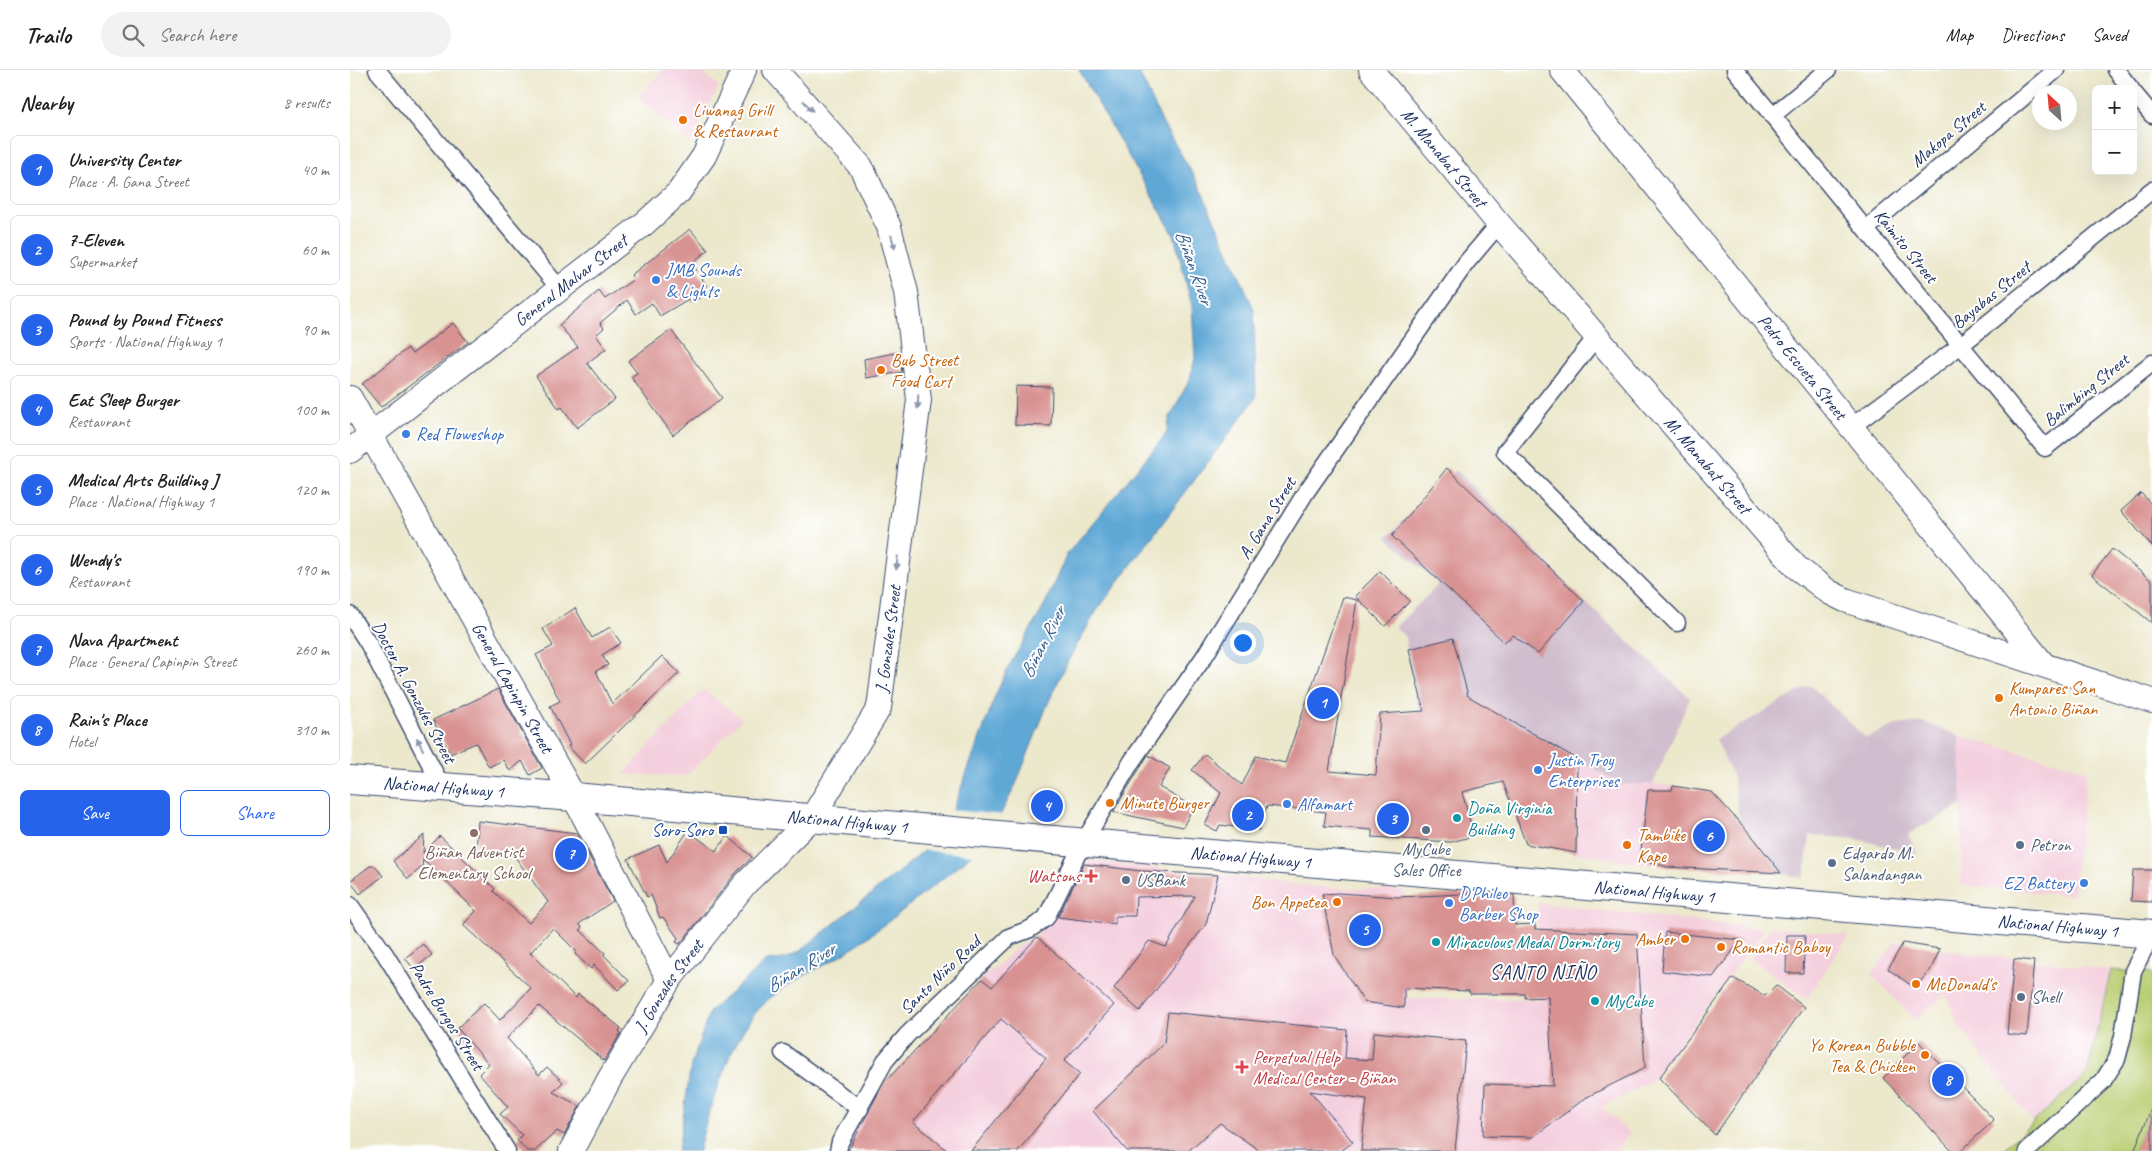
<!DOCTYPE html>
<meta charset="utf-8">
<style>
:root{--surface:#fff;--page:#f2f2f2;--text:#222;--muted:#767676;--line:#e0e0e0;--accent:#2563eb}
body{margin:0;font-family:Caveat,sans-serif;background:var(--page);color:var(--text)}
.controls{position:absolute;right:15px;top:15px;display:grid;overflow:hidden;border-radius:8px;box-shadow:0 5px 20px #0002}
.controls button{width:45px;height:45px;display:grid;place-items:center;padding:0;border:0;border-bottom:1px solid var(--line);background:var(--surface);color:var(--text);font:25px sans-serif}
.compass{position:absolute;left:1682px;top:15px;width:45px;height:45px;border-radius:50%;background:var(--surface);box-shadow:0 5px 20px #0002;rotate:334deg}
.you{position:absolute;left:892px;top:572px;width:18px;height:18px;margin:-12px;border:4px solid #fff;border-radius:50%;background:#1a73e8;box-shadow:0 0 0 8px #1a73e833}
.badge{display:grid;place-items:center;width:32px;height:32px;border-radius:50%;background:var(--accent);color:#fff;font-size:16px;font-weight:700}
.pin{position:absolute;translate:-50% -50%;border:2px solid #fff;box-shadow:0 1px 5px #0006}
.list{margin:0;padding:0;list-style:none}
h2{display:flex;justify-content:space-between;align-items:center;height:65px;margin:0;padding:0 20px;font-size:21px}
h2 small{font-size:16px;font-weight:400;color:var(--muted)}
.list li{display:grid;grid-template-columns:32px 1fr auto;gap:15px;align-items:center;box-sizing:border-box;height:70px;margin:0 10px 10px;padding:0 10px;border:1px solid var(--line);border-radius:8px}
.list b{display:block;font-size:19px;white-space:nowrap}
.list p{margin:0;font-size:16px;white-space:nowrap;color:var(--muted)}
.list em{font-size:16px;font-style:normal;color:var(--muted)}
.actions{display:flex;gap:10px;padding:15px 20px}
.actions a{flex:1;padding:11px 0;border:1px solid var(--accent);border-radius:8px;text-align:center;font-size:18px;color:var(--accent)}
.actions .main{background:var(--accent);color:#fff}
.icon{flex:none;width:28px;height:28px;fill:none;stroke:currentColor;stroke-width:2;stroke-linecap:round;stroke-linejoin:round}
.map{position:relative;flex:none;width:1802px;height:1081px;overflow:hidden}
header{display:flex;align-items:center;gap:30px;box-sizing:border-box;height:70px;padding:0 25px;background:var(--surface);border-bottom:1px solid var(--line)}
header strong{font-size:24px}
nav{display:flex;gap:28px;margin-inline-start:auto;font-size:18px}
.search{width:350px;height:45px;background:var(--page);display:flex;align-items:center;gap:12px;box-sizing:border-box;padding:0 18px;border-radius:28px;color:var(--muted);font-size:19px}
main{display:flex}
aside{flex:1;background:var(--surface)}
.map>svg:first-child{display:block}
</style>
<header>
<strong>Trailo</strong>
<div class="search"><svg class="icon" aria-label="search" viewBox="0 0 24 24"><circle cx="10" cy="10" r="6"/><path d="M15 15l6 6"/></svg>Search here</div>
<nav><a>Map</a><a>Directions</a><a>Saved</a></nav>
</header>
<main>
<aside>
<h2>Nearby<small>8 results</small></h2>
<ul class="list">
<li><span class="badge">1</span><div><b>University Center</b><p>Place · A. Gana Street</p></div><em>40 m</em></li>
<li><span class="badge">2</span><div><b>7-Eleven</b><p>Supermarket</p></div><em>60 m</em></li>
<li><span class="badge">3</span><div><b>Pound by Pound Fitness</b><p>Sports · National Highway 1</p></div><em>90 m</em></li>
<li><span class="badge">4</span><div><b>Eat Sleep Burger</b><p>Restaurant</p></div><em>100 m</em></li>
<li><span class="badge">5</span><div><b>Medical Arts Building J</b><p>Place · National Highway 1</p></div><em>120 m</em></li>
<li><span class="badge">6</span><div><b>Wendy's</b><p>Restaurant</p></div><em>190 m</em></li>
<li><span class="badge">7</span><div><b>Nava Apartment</b><p>Place · General Capinpin Street</p></div><em>260 m</em></li>
<li><span class="badge">8</span><div><b>Rain's Place</b><p>Hotel</p></div><em>310 m</em></li>
</ul>
<div class="actions"><a class="main">Save</a><a>Share</a></div>
</aside>
<div class="map">
<svg width="1802" height="1081" viewBox="0 0 1802 1081">
<rect width="100%" height="100%" fill="#fff"/>
<filter id="ink" filterUnits="userSpaceOnUse"><feTurbulence type="fractalNoise" baseFrequency=".02" numOctaves="2"/><feDisplacementMap in="SourceGraphic" scale="10" xChannelSelector="R" yChannelSelector="G"/><feConvolveMatrix kernelMatrix="1 2 1 2 8 2 1 2 1" color-interpolation-filters="sRGB"/></filter>
<filter id="wash" filterUnits="userSpaceOnUse"><feTurbulence type="fractalNoise" baseFrequency=".0096" numOctaves="4" result="noise"/><feDisplacementMap in="SourceGraphic" scale="20" xChannelSelector="R" yChannelSelector="G"/><feGaussianBlur stdDeviation="1.12" result="paint"/><feColorMatrix in="noise" values="0 0 0 0 0 0 0 0 0 0 0 0 0 0 0 0 0 1.4 0 .05"/><feComposite in="paint" operator="in"/></filter>
<g filter="url(#wash)">
<rect width="100%" height="100%" fill="#ece8cc"/>
<path fill="#f4cfde" d="M 313,0 L 350,0 L 369,16 L 340,73 L 288,27 Z
M 353,619 L 392,649 L 336,706 L 273,704 Z
M 1609,666 L 1737,700 L 1723,826 L 1611,815 L 1612,735 Z
M 1227,689 L 1273,715 L 1303,714 L 1323,716 L 1317,797 L 1226,783 Z
M 726,789 L 978,818 L 1054,820 L 1058,928 L 1189,930 L 1187,833 L 1415,859 L 1301,1011 L 1252,1037 L 1280,1063 L 1266,1081 L 492,1081 L 533,1015 L 632,909 L 671,874 L 687,867 Z
M 1421,857 L 1499,865 L 1457,929 L 1399,888 Z
M 1545,872 L 1617,883 L 1761,900 L 1737,1004 L 1683,1052 L 1610,957 L 1595,924 L 1566,950 L 1522,905 Z"/>
<path fill="#d0bdce" d="M 1106,400 L 1234,531 L 1340,628 L 1303,714 L 1273,715 L 1132,634 L 1087,728 L 1055,567 L 1045,557 L 1089,514 L 1037,467 Z
M 1460,615 L 1516,668 L 1546,655 L 1573,652 L 1609,666 L 1612,735 L 1558,764 L 1567,783 L 1506,769 L 1460,765 L 1454,808 L 1431,803 L 1390,752 L 1382,705 L 1366,669 Z"/>
<path fill="#bace72" stroke="#6a7e68" d="M 1761,900 L 1802,903 L 1802,1037 L 1784,1081 L 1651,1081 L 1737,1004 Z"/>
<path fill="#5fa8d6" stroke="#3d6c9a" d="M 729,0 L 788,0 L 813,54 L 847,111 L 904,239 L 906,328 L 746,542 L 718,591 L 699,631 L 666,714 L 652,742 L 626,780 L 615,791 C 576,821 538,854 498,881 C 469,900 432,913 409,939 C 382,967 357,1043 349,1081 L 328,1081 L 341,995 L 360,941 L 416,891 L 434,889 L 450,881 L 567,787 L 580,775 L 600,748 L 646,624 L 659,596 L 693,538 L 717,484 L 816,364 L 820,347 L 840,309 L 845,288 L 842,236 L 824,165 Z"/>
<path fill="#ece8cc" d="M 601,740 L 654,745 L 625,785 L 571,780 L 589,760 Z"/>
<g id="blocks">
<path fill="#d89291" d="M 340,159 L 358,180 L 342,193 L 360,221 L 342,232 L 340,228 L 310,246 L 302,233 L 286,244 L 277,230 L 250,253 L 254,258 L 246,265 L 256,279 L 237,293 L 265,329 L 227,358 L 212,337 L 209,339 L 186,306 L 228,277 L 209,255 L 249,221 L 255,229 L 284,209 L 281,205 Z
M 103,253 L 118,272 L 31,337 L 12,314 L 58,278 L 62,284 Z
M 321,260 L 372,328 L 323,365 L 281,307 L 287,303 L 278,291 Z
M 549,282 L 552,302 L 516,308 L 514,289 Z
M 666,316 L 702,317 L 701,356 L 665,355 Z
M 1097,398 L 1234,531 L 1188,584 L 1163,565 L 1154,572 L 1042,466 Z
M 1791,423 L 1802,435 L 1802,476 L 1771,441 Z
M 1762,479 L 1802,511 L 1802,553 L 1742,505 Z
M 1030,501 L 1060,531 L 1035,556 L 1005,526 Z
M 993,527 L 1007,530 L 979,701 L 1026,705 L 1030,644 L 1074,641 L 1059,579 L 1103,568 L 1118,626 L 1227,689 L 1226,783 L 1176,774 L 1153,712 L 1112,722 L 1124,766 L 1101,772 L 1022,767 L 1022,760 L 974,756 L 976,742 L 917,736 L 909,760 L 870,755 L 867,761 L 855,755 L 871,723 L 842,700 L 855,684 L 892,715 L 906,686 L 935,693 Z
M 225,538 L 242,568 L 260,557 L 271,573 L 252,585 L 258,595 L 246,601 L 262,634 L 312,586 L 329,603 L 235,694 L 218,676 L 220,675 L 200,636 L 210,631 L 186,585 L 203,576 L 193,559 Z
M 148,619 L 192,698 L 180,705 L 172,691 L 160,701 L 153,690 L 139,697 L 126,673 L 100,684 L 83,650 Z
M 798,685 L 820,698 L 809,717 L 843,737 L 833,757 L 763,742 Z
M 1323,716 L 1362,722 L 1403,767 L 1431,803 L 1317,797 L 1290,789 L 1298,720 L 1322,720 Z
M 686,723 L 711,727 L 708,749 L 683,746 Z
M 128,751 L 227,763 L 263,831 L 229,854 L 232,857 L 230,860 L 255,883 L 254,885 L 279,911 L 268,920 L 244,895 L 241,899 L 225,884 L 227,882 L 203,858 L 180,883 L 226,928 L 228,924 L 271,958 L 269,961 L 271,963 L 254,991 L 189,936 L 157,968 L 189,1005 L 197,997 L 213,1012 L 203,1022 L 230,1036 L 214,1065 L 207,1061 L 185,1081 L 177,1081 L 167,1070 L 172,1065 L 150,1044 L 158,1037 L 129,1004 L 139,994 L 107,958 L 134,933 L 150,950 L 181,918 L 113,855 L 126,841 L 73,789 L 72,797 L 58,809 L 43,791 L 74,765 L 73,783 L 90,766 L 145,819 L 143,821 L 179,853 L 198,832 L 165,787 L 126,785 Z
M 338,761 L 366,781 L 378,766 L 402,787 L 384,805 L 330,874 L 326,872 L 328,868 L 313,847 L 310,848 L 301,825 L 297,827 L 278,789 L 309,775 L 317,792 Z
M 734,794 L 791,801 L 868,805 L 856,854 L 790,941 L 764,918 L 799,871 L 816,877 L 845,826 L 786,827 L 785,846 L 765,846 L 765,854 L 708,847 Z
M 20,796 L 25,796 L 33,806 L 10,824 L 0,811 Z
M 1783,800 L 1802,800 L 1802,832 L 1781,831 Z
M 988,823 L 1048,827 L 1134,823 L 1164,825 L 1165,855 L 1185,854 L 1185,859 L 1287,864 L 1295,998 L 1237,1027 L 1183,1067 L 1133,1066 L 1135,1014 L 1203,1016 L 1198,927 L 1175,928 L 1175,924 L 1120,924 L 1119,921 L 1054,918 L 1054,938 L 1014,932 L 984,885 L 972,824 Z
M 1315,862 L 1391,870 L 1363,907 L 1312,901 Z
M 1437,865 L 1455,865 L 1453,903 L 1436,903 Z
M 687,867 L 764,935 L 714,991 L 730,1004 L 668,1081 L 621,1081 L 696,988 L 651,949 L 563,1052 L 598,1081 L 498,1081 L 533,1014 L 632,909 L 642,917 Z
M 1553,873 L 1590,879 L 1581,899 L 1565,918 L 1538,899 Z
M 73,874 L 82,885 L 64,899 L 55,888 Z
M 1664,889 L 1684,891 L 1677,966 L 1657,964 Z
M 1383,908 L 1415,926 L 1426,915 L 1454,937 L 1365,1065 L 1309,1008 Z
M 818,942 L 997,960 L 995,988 L 1022,990 L 1024,962 L 1116,971 L 1105,1081 L 1011,1081 L 1017,1029 L 960,1021 L 1003,1072 L 991,1081 L 910,1081 L 870,1053 L 838,1081 L 777,1081 L 743,1041 L 814,973 Z
M 1569,972 L 1644,1050 L 1611,1081 L 1602,1081 L 1533,1008 Z
M 1802,1037 L 1802,1081 L 1784,1081 Z"/>
</g>
</g>
<g filter="url(#ink)">
<use href="#blocks" fill-opacity="0" stroke="#3a4b6e" stroke-width="1"/>
<g fill="none" stroke-linecap="round" stroke-linejoin="round">
<g stroke="#3a4b6e" stroke-width="19">
<path id="street" d="M 27,0 L 210,219
M 1385,0 L 1695,378 L 1802,293
M 1766,0 L 1781,19
M 1783,22 L 1802,45
M 1422,46 L 1478,0
M 1516,159 L 1706,0
M 1247,266 L 1155,382 L 1327,553
M 1501,357 L 1611,275 L 1802,120
M 0,545 L 18,573 L 92,717
M 0,835 L 35,884 L 157,1081
M 433,983 L 510,1039
M 488,1081 L 490,1072 L 535,991 L 557,965 L 659,867 L 680,859 L 696,848 L 733,773 L 782,691 L 854,587 L 956,422 L 1116,193 L 1149,154
M 1677,1081 L 1753,1011 L 1767,989 L 1773,966 L 1783,901 L 1802,864"/>
</g>
<g stroke="#3a4b6e" stroke-width="26">
<g id="secondary">
<path id="s1" d="M 1021,0 L 1149,154 L 1446,497 L 1479,522 L 1495,530 L 1802,631"/>
<path id="s2" d="M 1212,0 L 1693,594"/>
<path id="s3" d="M 0,328 L 224,727 L 319,910"/>
<path id="s4" d="M 0,381 L 295,153 L 329,122 L 354,86 L 394,0"/>
<path id="s5" d="M 221,1081 L 260,1008 L 319,910 L 395,814 L 462,748 L 529,638 L 569,330 L 556,222 L 539,157 L 511,97 L 425,0"/>
</g>
</g>
<g stroke="#3a4b6e" stroke-width="30">
<g id="highway">
<path id="s6" d="M 0,710 L 224,727 L 849,783 L 1802,864"/>
</g>
</g>
<use href="#street" stroke="#fff" stroke-width="16"/>
<use href="#secondary" stroke="#fff" stroke-width="24"/>
<use href="#highway" stroke="#fff" stroke-width="28"/>
</g>
<defs><path id="oneway-solid" d="M-6-.8H1V-3.2L6.5 0L1 3.2V.8H-6Z" transform="scale(1.25)"/></defs>
<g fill="#8d97ae">
<use href="#oneway-solid" transform="translate(458 36) rotate(47)"/>
<use href="#oneway-solid" transform="translate(543 172) rotate(75)"/>
<use href="#oneway-solid" transform="translate(568 332) rotate(92)"/>
<use href="#oneway-solid" transform="translate(547 493) rotate(97)"/>
<use href="#oneway-solid" transform="translate(70 674) rotate(-117)"/>
</g>
</g>
<g fill="#e8710a" stroke="#fff" stroke-width="2">
<circle cx="333" cy="50" r="5"/>
<circle cx="531" cy="300" r="5"/>
<circle cx="1649" cy="628" r="5"/>
<circle cx="760" cy="733" r="5"/>
<circle cx="1277" cy="775" r="5"/>
<circle cx="987" cy="832" r="5"/>
<circle cx="1335" cy="869" r="5"/>
<circle cx="1371" cy="877" r="5"/>
<circle cx="1566" cy="914" r="5"/>
<circle cx="1575" cy="985" r="5"/>
</g>
<g fill="#3f7fe0" stroke="#fff" stroke-width="2">
<circle cx="306" cy="210" r="5"/>
<circle cx="56" cy="364" r="5"/>
<circle cx="1188" cy="700" r="5"/>
<circle cx="937" cy="734" r="5"/>
<circle cx="1734" cy="813" r="5"/>
<circle cx="1099" cy="833" r="5"/>
</g>
<g fill="#0f9aa8" stroke="#fff" stroke-width="2">
<circle cx="1107" cy="748" r="5"/>
<circle cx="1086" cy="872" r="5"/>
<circle cx="1245" cy="931" r="5"/>
</g>
<rect fill="#1a4fb4" stroke="#fff" stroke-width="2" x="368" y="755" width="10" height="10" rx="2.5"/>
<g fill="#5c6f8a" stroke="#fff" stroke-width="2">
<circle cx="1076" cy="760" r="5"/>
<circle cx="1670" cy="775" r="5"/>
<circle cx="1482" cy="793" r="5"/>
<circle cx="776" cy="810" r="5"/>
<circle cx="1671" cy="927" r="5"/>
</g>
<circle fill="#8d6e63" stroke="#fff" stroke-width="2" cx="124" cy="763" r="5"/>
<g fill="#e0444e" stroke="#fff" stroke-width="2">
<path d="M738.5 798.5h5v5h5v5h-5v5h-5v-5h-5v-5h5z"/>
<path d="M889.5 989.5h5v5h5v5h-5v5h-5v-5h-5v-5h5z"/>
</g>
<g text-anchor="middle" stroke-width="4" stroke-linejoin="round" paint-order="stroke">
<g font-size="18" fill="#c56008" stroke="#fff" text-anchor="start">
<text x="343" y="46">Liwanag Grill<tspan x="343" dy="21">&amp; Restaurant</tspan></text>
<text x="541" y="296">Bub Street<tspan x="541" dy="21">Food Cart</tspan></text>
<text x="1659" y="624">Kumpares San<tspan x="1659" dy="21">Antonio Biñan</tspan></text>
<text x="770" y="739">Minute Burger</text>
<text x="1287" y="771">Tambike<tspan x="1287" dy="21">Kape</tspan></text>
<text x="977" y="838" text-anchor="end">Bon Appetea</text>
<text x="1325" y="875" text-anchor="end">Amber</text>
<text x="1381" y="883">Romantic Baboy</text>
<text x="1576" y="920">McDonald's</text>
<text x="1565" y="981" text-anchor="end">Yo Korean Bubble<tspan x="1565" dy="21">Tea &amp; Chicken</tspan></text>
</g>
<g font-size="18" fill="#1b2f5e" stroke="#fff">
<text transform="translate(1598 64) rotate(-40)" y="6">Makopa Street</text>
<text dy="6" stroke="none"><textPath href="#s1" startOffset="114">M. Manabat Street</textPath></text>
<text transform="translate(1556 176) rotate(51)" y="6">Kaimito Street</text>
<text dy="6" stroke="none"><textPath href="#s4" startOffset="279">General Malvar Street</textPath></text>
<text transform="translate(1641 225) rotate(-39)" y="6">Bayabas Street</text>
<text dy="6" stroke="none"><textPath href="#s2" startOffset="382">Pedro Escueta Street</textPath></text>
<text transform="translate(1736 320) rotate(-39)" y="6">Balimbing Street</text>
<text dy="6" stroke="none"><textPath href="#s1" startOffset="519">M. Manabat Street</textPath></text>
<text transform="translate(917 448) rotate(-58)" y="6">A. Gana Street</text>
<text dy="6" stroke="none"><textPath href="#s5" startOffset="612">J. Gonzales Street</textPath></text>
<text dy="6" stroke="none"><textPath href="#s3" startOffset="332">General Capinpin Street</textPath></text>
<text transform="translate(64 622) rotate(62)" y="6">Doctor A. Gonzales Street</text>
<text dy="6" stroke="none"><textPath href="#s6" startOffset="94">National Highway 1</textPath></text>
<text dy="6" stroke="none"><textPath href="#s6" startOffset="499">National Highway 1</textPath></text>
<text dy="6" stroke="none"><textPath href="#s6" startOffset="904">National Highway 1</textPath></text>
<text dy="6" stroke="none"><textPath href="#s6" startOffset="1309">National Highway 1</textPath></text>
<text dy="6" stroke="none"><textPath href="#s6" startOffset="1714">National Highway 1</textPath></text>
<text transform="translate(590 905) rotate(-44)" y="6">Santo Niño Road</text>
<text dy="6" stroke="none"><textPath href="#s5" startOffset="192">J. Gonzales Street</textPath></text>
<text transform="translate(97 946) rotate(58)" y="6">Padre Burgos Street</text>
</g>
<g font-size="18" fill="#366cbe" stroke="#fff" text-anchor="start">
<text x="316" y="206">JMB Sounds<tspan x="316" dy="21">&amp; Lights</tspan></text>
<text x="66" y="370">Red Floweshop</text>
<text x="1198" y="696">Justin Troy<tspan x="1198" dy="21">Enterprises</tspan></text>
<text x="947" y="740">Alfamart</text>
<text x="1724" y="819" text-anchor="end">EZ Battery</text>
<text x="1109" y="829">D'Phileo<tspan x="1109" dy="21">Barber Shop</tspan></text>
</g>
<g font-size="18" fill="#0d838f" stroke="#fff" text-anchor="start">
<text x="1117" y="744">Doña Virginia<tspan x="1117" dy="21">Building</tspan></text>
<text x="1096" y="878">Miraculous Medal Dormitory</text>
<text x="1255" y="937">MyCube</text>
</g>
<g font-size="18" fill="#164399" stroke="#fff" text-anchor="end">
<text x="363" y="766">Soro-Soro</text>
</g>
<g font-size="18" fill="#4e5e75" stroke="#fff" text-anchor="start">
<text x="1680" y="781">Petron</text>
<text x="1076" y="785" text-anchor="middle">MyCube<tspan x="1076" dy="21">Sales Office</tspan></text>
<text x="1492" y="789">Edgardo M.<tspan x="1492" dy="21">Salandangan</tspan></text>
<text x="786" y="816">USBank</text>
<text x="1681" y="933">Shell</text>
</g>
<g font-size="18" fill="#785e54" stroke="#fff">
<text x="124" y="788">Biñan Adventist<tspan x="124" dy="21">Elementary School</tspan></text>
</g>
<g font-size="18" fill="#be3a42" stroke="#fff" text-anchor="end">
<text x="731" y="812">Watsons</text>
<text x="903" y="993" text-anchor="start">Perpetual Help<tspan x="903" dy="21">Medical Center - Biñan</tspan></text>
</g>
<g font-size="19" font-style="italic" fill="#365f8e" stroke="#fff">
<text transform="translate(845 197) rotate(70)" y="7">Biñan River</text>
<text transform="translate(692 572) rotate(-63)" y="7">Biñan River</text>
<text transform="translate(450 897) rotate(-32)" y="7">Biñan River</text>
</g>
<g font-size="20" letter-spacing="1" fill="#1b2f5e" stroke="#fff">
<text x="1193" y="909">SANTO NIÑO</text>
</g>
</g>
</svg>
<div class="controls">
<button>+</button>
<button>−</button>
</div>
<svg class="compass" viewBox="-18 -18 36 36"><path d="M0-13l5 13h-10z" fill="#e53935"/><path d="M0 13l5-13h-10z" fill="#767676"/></svg>
<div class="you"></div>
<div class="pin badge" style="left:973px;top:633px">1</div>
<div class="pin badge" style="left:898px;top:745px">2</div>
<div class="pin badge" style="left:1043px;top:749px">3</div>
<div class="pin badge" style="left:697px;top:736px">4</div>
<div class="pin badge" style="left:1015px;top:860px">5</div>
<div class="pin badge" style="left:1359px;top:766px">6</div>
<div class="pin badge" style="left:221px;top:784px">7</div>
<div class="pin badge" style="left:1598px;top:1010px">8</div>
</div>
</main>
